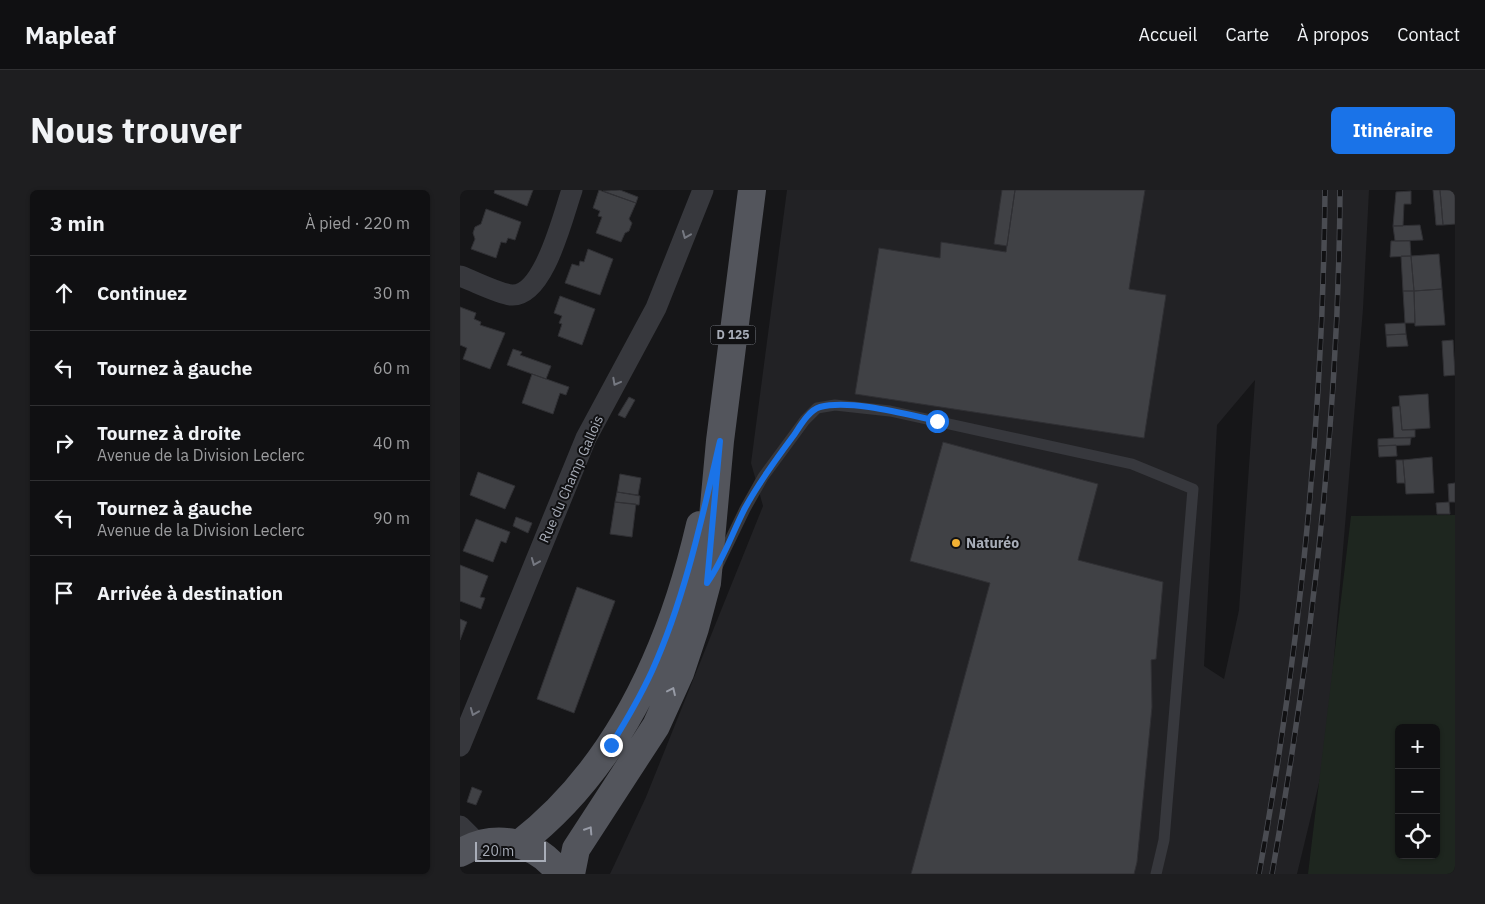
<!DOCTYPE html>
<html lang="fr">
<meta charset="utf-8">
<style>
:root{--surface:#101012;--page:#1e1e20;--text:#f1f3f6;--muted:#9c9d9f;--line:#303032;--accent:#1a73e8}
body{margin:0;font-family:"IBM Plex Sans",sans-serif;background:var(--page);color:var(--text)}
.controls{position:absolute;right:15px;bottom:15px;display:grid;overflow:hidden;border-radius:8px;box-shadow:0 1px 4px #0004}
.controls button{width:45px;height:45px;display:grid;place-items:center;padding:0;border:0;border-bottom:1px solid var(--line);background:var(--surface);color:var(--text);font:25px sans-serif}
.scale{position:absolute;left:15px;bottom:12px;width:71px;box-sizing:border-box;padding-left:5px;border:2px solid #a8adb8;border-top:0;font-size:14px;line-height:18px;white-space:nowrap;color:#a8adb8;-webkit-text-stroke:4px #111113;paint-order:stroke}
.stop{position:absolute;width:15px;height:15px;margin:-11px;border:4px solid #1a73e8;border-radius:50%;background:#fff}
.stop.end{background:#1a73e8;border-color:#fff;box-shadow:0 1px 5px #0008}
.list{margin:0;padding:0;list-style:none}
h2{display:flex;justify-content:space-between;align-items:center;height:65px;margin:0;padding:0 20px;font-size:21px}
h2 small{font-size:16px;font-weight:400;color:var(--muted)}
.list li{display:grid;grid-template-columns:32px 1fr auto;gap:15px;align-items:center;box-sizing:border-box;height:75px;padding:0 20px;border-top:1px solid var(--line)}
.list b{display:block;font-size:19px;white-space:nowrap}
.list p{margin:0;font-size:16px;white-space:nowrap;color:var(--muted)}
.list em{font-size:16px;font-style:normal;color:var(--muted)}
.icon{flex:none;width:28px;height:28px;fill:none;stroke:currentColor;stroke-width:2;stroke-linecap:round;stroke-linejoin:round}
.map{position:relative;flex:none;width:995px;height:684px;overflow:hidden;border-radius:8px}
header{display:flex;align-items:center;gap:30px;box-sizing:border-box;height:70px;padding:0 25px;background:var(--surface);border-bottom:1px solid var(--line)}
header strong{font-size:24px}
nav{display:flex;gap:28px;margin-inline-start:auto;font-size:18px}
.intro{display:flex;align-items:center;justify-content:space-between;box-sizing:border-box;height:120px;padding:0 30px}
h1{margin:0;font-size:35px}
.button{padding:12px 22px;border-radius:8px;background:var(--accent);color:#fff;font-size:18px;font-weight:700}
main{display:flex;gap:30px;padding:0 30px}
aside{flex:1;background:var(--surface);border-radius:8px;box-shadow:0 1px 4px #0004}
.map>svg:first-child{display:block}
</style>
<header>
<strong>Mapleaf</strong>
<nav><a>Accueil</a><a>Carte</a><a>À propos</a><a>Contact</a></nav>
</header>
<div class="intro"><h1>Nous trouver</h1><a class="button">Itinéraire</a></div>
<main>
<aside>
<h2>3 min<small>À pied · 220 m</small></h2>
<ul class="list">
<li><svg class="icon" aria-label="ahead" viewBox="0 0 24 24"><path d="M12 20V5M6 11l6-6 6 6"/></svg><div><b>Continuez</b></div><em>30 m</em></li>
<li><svg class="icon" aria-label="left" viewBox="0 0 24 24"><path d="M17 20v-9H6M10 6l-5 5 5 5"/></svg><div><b>Tournez à gauche</b></div><em>60 m</em></li>
<li><svg class="icon" aria-label="right" viewBox="0 0 24 24"><path d="M7 20v-9h11M14 6l5 5-5 5"/></svg><div><b>Tournez à droite</b><p>Avenue de la Division Leclerc</p></div><em>40 m</em></li>
<li><svg class="icon" aria-label="left" viewBox="0 0 24 24"><path d="M17 20v-9H6M10 6l-5 5 5 5"/></svg><div><b>Tournez à gauche</b><p>Avenue de la Division Leclerc</p></div><em>90 m</em></li>
<li><svg class="icon" aria-label="arrive" viewBox="0 0 24 24"><path d="M6 21V4h12l-3 4 3 4H6"/></svg><div><b>Arrivée à destination</b></div></li>
</ul>
</aside>
<div class="map">
<svg width="995" height="684" viewBox="0 0 995 684">
<rect width="100%" height="100%" fill="#161618"/>
<path fill="#222225" fill-rule="evenodd" d="M 327,0 L 909,0 L 903,119 L 866,564 L 837,684 L 150,684 L 186,607 L 303,316 L 291,273 ZM 795,190 L 779,420 L 764,489 L 744,476 L 757,235 Z"/>
<path fill="#1e261f" fill-rule="evenodd" d="M 995,325 L 995,684 L 848,684 L 891,326 ZM 939,538 L 976,538 L 976,665 L 939,665 Z"/>
<path fill="#404145" stroke="#303034" d="M 35,0 L 73,0 L 67,16 L 34,3 Z
M 139,0 L 176,13 L 169,29 L 172,33 L 169,41 L 165,43 L 161,52 L 136,43 L 142,27 L 138,26 L 140,21 L 133,18 Z
M 160,0 L 178,7 L 176,13 L 143,1 Z
M 542,0 L 555,0 L 547,56 L 534,54 Z
M 555,0 L 685,0 L 669,99 L 706,105 L 684,248 L 395,204 L 419,58 L 480,68 L 481,52 L 546,62 Z
M 973,0 L 980,0 L 983,35 L 976,35 Z
M 980,0 L 995,0 L 995,34 L 983,35 Z
M 951,1 L 951,14 L 944,14 L 943,36 L 933,36 L 936,2 Z
M 26,19 L 61,32 L 55,50 L 48,48 L 46,53 L 41,52 L 36,68 L 11,59 L 15,49 L 13,43 L 15,37 L 21,34 Z
M 960,35 L 963,50 L 935,51 L 933,36 Z
M 931,51 L 950,51 L 951,66 L 930,67 Z
M 128,59 L 153,69 L 140,105 L 105,93 L 112,74 L 119,76 L 120,71 L 124,72 Z
M 979,64 L 982,99 L 954,101 L 951,66 Z
M 941,66 L 951,66 L 954,101 L 943,101 Z
M 982,99 L 985,135 L 955,136 L 954,101 Z
M 943,101 L 954,101 L 955,133 L 945,133 Z
M 100,106 L 135,119 L 122,155 L 98,146 L 102,134 L 99,133 L 102,126 L 94,123 Z
M 0,117 L 16,123 L 14,129 L 21,132 L 20,135 L 45,143 L 30,179 L 3,169 L 7,158 L 0,155 Z
M 945,133 L 946,144 L 926,145 L 925,134 Z
M 946,144 L 948,156 L 927,157 L 926,145 Z
M 993,150 L 995,185 L 984,186 L 982,151 Z
M 53,159 L 62,162 L 60,165 L 91,176 L 86,189 L 47,175 Z
M 72,184 L 109,197 L 106,205 L 100,203 L 93,224 L 62,213 Z
M 968,204 L 970,238 L 942,240 L 939,206 Z
M 169,207 L 175,210 L 165,228 L 158,225 Z
M 940,216 L 942,240 L 955,240 L 955,247 L 934,248 L 932,217 Z
M 934,248 L 951,248 L 950,255 L 918,256 L 918,249 Z
M 483,252 L 638,294 L 618,370 L 703,392 L 696,469 L 691,470 L 692,517 L 677,672 L 674,684 L 451,684 L 530,393 L 450,371 Z
M 936,255 L 937,266 L 919,267 L 918,256 Z
M 972,267 L 974,303 L 946,304 L 943,270 Z
M 936,270 L 943,270 L 945,293 L 937,293 Z
M 18,282 L 55,296 L 45,319 L 10,305 Z
M 160,284 L 181,288 L 178,305 L 157,302 Z
M 995,293 L 995,312 L 989,312 L 988,294 Z
M 157,302 L 180,306 L 179,315 L 155,312 Z
M 155,312 L 176,314 L 172,347 L 150,344 Z
M 989,312 L 990,324 L 977,324 L 976,313 Z
M 56,327 L 72,333 L 68,343 L 53,336 Z
M 16,329 L 50,342 L 46,353 L 41,351 L 33,372 L 3,361 Z
M 0,375 L 28,386 L 20,407 L 25,408 L 21,419 L 0,411 Z
M 117,397 L 155,411 L 114,523 L 77,509 Z
M 0,429 L 7,432 L 0,450 Z
M 12,597 L 22,601 L 16,615 L 7,612 Z"/>
<g fill="none" stroke-linecap="round" stroke-linejoin="round">
<path stroke="#37383d" stroke-width="11" d="M 255,381 L 285,319 L 303,287 L 345,230 L 357,218 L 375,215 L 430,221 L 672,274 L 733,299 L 704,650 L 696,684"/>
<path stroke="#37383d" stroke-width="21" d="M 0,86 C 14,91 37,103 51,105 C 84,108 103,25 112,0
M 0,556 L 126,248 L 196,118 L 243,0
M 0,636 L 18,654"/>
<path stroke="#53555c" stroke-width="28" d="M 59,654 C 159,577 212,455 240,335
M 0,663 C 35,642 77,651 100,684
M 111,684 L 116,659 L 196,536 L 220,483 L 235,438 L 247,393 L 260,251 L 292,0"/>
<g stroke="#4a4c52" stroke-width="5.5">
<path id="rail" d="M 799,684 C 840,458 863,230 865,0
M 812,684 C 852,458 879,229 880,0"/>
</g>
<use href="#rail" stroke="#111113" stroke-width="4" stroke-dasharray="11" stroke-linecap="butt"/>
</g>
<defs><path id="oneway-chevron" d="M-2-3.5L2.5 0L-2 3.5" fill="none" stroke-width="1.6" stroke-linecap="round" stroke-linejoin="round" transform="scale(1.25)"/></defs>
<g stroke="#757881">
<use href="#oneway-chevron" transform="translate(226 45) rotate(112)"/>
<use href="#oneway-chevron" transform="translate(156 192) rotate(118)"/>
<use href="#oneway-chevron" transform="translate(75 372) rotate(112)"/>
<use href="#oneway-chevron" transform="translate(14 522) rotate(112)"/>
</g>
<g stroke="#979ba6">
<use href="#oneway-chevron" transform="translate(212 501) rotate(-65)"/>
<use href="#oneway-chevron" transform="translate(129 640) rotate(-57)"/>
</g>
<g fill="none" stroke-linecap="round" stroke-linejoin="round">
<path stroke="#1a73e8" stroke-width="6" d="M 151,555 C 166,531 180,507 192,481 C 225,408 242,328 260,251 L 247,393 C 264,369 272,343 285,318 C 299,292 316,269 334,245 C 340,236 349,220 360,217 C 390,209 445,224 477,231"/>
</g>
<circle fill="#f2b134" stroke="#111113" stroke-width="2" cx="496" cy="353" r="5"/>
<g text-anchor="middle" stroke-width="4" stroke-linejoin="round" paint-order="stroke">
<rect fill="#111113" stroke="#7b7e86" stroke-width="1" x="250.5" y="135.5" width="45" height="19" rx="4"/>
<g font-size="12" font-weight="bold" fill="#a8adb8">
<text x="273" y="149">D 125</text>
</g>
<g font-size="14" fill="#a8adb8" stroke="#111113">
<text transform="translate(111 289) rotate(-66)" y="5">Rue du Champ Gallois</text>
</g>
<g font-size="14" font-weight="bold" fill="#a8adb8" stroke="#111113" text-anchor="start">
<text x="506" y="358">Naturéo</text>
</g>
</g>
</svg>
<div class="controls">
<button>+</button>
<button>−</button>
<button><svg class="icon" aria-label="locate" viewBox="0 0 24 24"><circle cx="12" cy="12" r="6"/><path d="M12 2v4M12 18v4M2 12h4M18 12h4"/></svg></button>
</div>
<div class="scale">20 m</div>
<div class="stop" style="left:477px;top:231px"></div>
<div class="stop end" style="left:151px;top:555px"></div>
</div>
</main>
